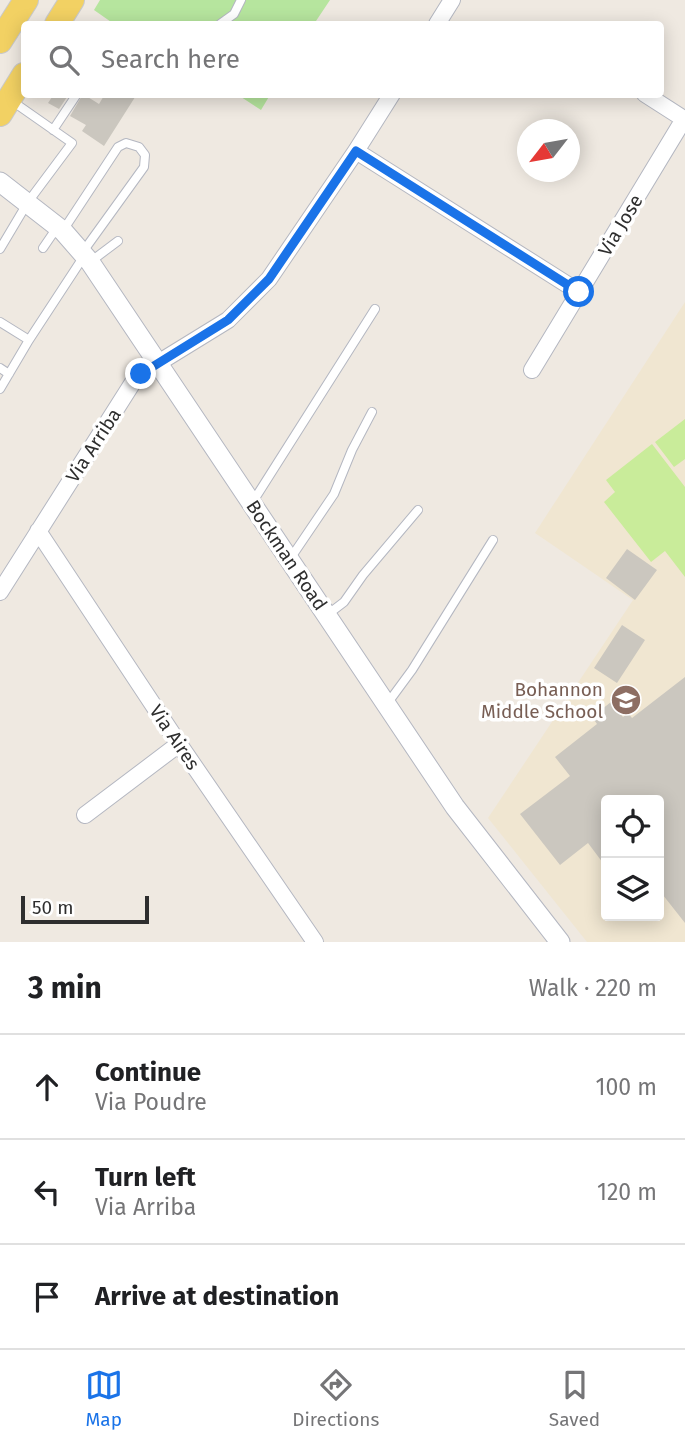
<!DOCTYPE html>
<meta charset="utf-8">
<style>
:root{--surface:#fff;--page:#f2f2f2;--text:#202124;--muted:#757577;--line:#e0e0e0;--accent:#1a73e8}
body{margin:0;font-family:"Fira Sans",sans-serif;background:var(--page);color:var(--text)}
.controls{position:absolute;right:21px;bottom:21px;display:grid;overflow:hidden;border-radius:7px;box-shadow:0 4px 18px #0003}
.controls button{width:63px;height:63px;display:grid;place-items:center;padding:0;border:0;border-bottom:2px solid var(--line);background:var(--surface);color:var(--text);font:35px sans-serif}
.compass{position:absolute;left:517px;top:119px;width:63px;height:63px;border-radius:50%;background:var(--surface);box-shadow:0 4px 18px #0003;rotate:239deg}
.scale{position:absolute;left:21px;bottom:18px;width:128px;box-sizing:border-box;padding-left:7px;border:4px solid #2e2e2e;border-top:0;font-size:19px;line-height:24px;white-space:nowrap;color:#2e2e2e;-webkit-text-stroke:5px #fff;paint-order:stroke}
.stop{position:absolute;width:21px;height:21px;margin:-16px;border:5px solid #1a73e8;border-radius:50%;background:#fff}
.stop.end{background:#1a73e8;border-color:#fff;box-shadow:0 2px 7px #0008}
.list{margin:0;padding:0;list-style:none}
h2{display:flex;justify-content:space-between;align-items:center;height:91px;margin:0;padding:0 28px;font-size:30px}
h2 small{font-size:23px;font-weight:400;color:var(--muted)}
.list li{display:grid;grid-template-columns:46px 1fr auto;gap:21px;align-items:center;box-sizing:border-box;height:105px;padding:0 28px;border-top:2px solid var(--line)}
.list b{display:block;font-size:26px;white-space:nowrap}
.list p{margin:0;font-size:23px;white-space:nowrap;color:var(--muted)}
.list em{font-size:23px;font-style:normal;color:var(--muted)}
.icon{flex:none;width:38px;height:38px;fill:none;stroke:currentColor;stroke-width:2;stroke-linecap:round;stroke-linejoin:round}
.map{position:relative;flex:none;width:685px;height:942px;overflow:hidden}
.search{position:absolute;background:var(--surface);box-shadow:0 4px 18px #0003;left:21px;right:21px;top:21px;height:77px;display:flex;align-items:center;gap:18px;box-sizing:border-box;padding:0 24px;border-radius:7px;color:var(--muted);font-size:26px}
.sheet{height:406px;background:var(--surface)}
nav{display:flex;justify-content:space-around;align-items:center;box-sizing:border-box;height:98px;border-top:2px solid var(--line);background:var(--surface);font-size:19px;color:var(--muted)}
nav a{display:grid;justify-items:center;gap:4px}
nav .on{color:var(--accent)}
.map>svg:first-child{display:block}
</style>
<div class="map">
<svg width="685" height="942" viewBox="0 0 685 942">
<rect width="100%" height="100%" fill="#efe9e1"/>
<path fill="#f0e6d1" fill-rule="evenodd" d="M 685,302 L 685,942 L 587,942 L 488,818 L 633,600 L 535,533 ZM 606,800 L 659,800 L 659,916 L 606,916 Z"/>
<path fill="#b6e59e" d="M 100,0 L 330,0 L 314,24 L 114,24 L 94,10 Z
M 238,95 L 270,95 L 261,110 Z"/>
<path fill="#c9ec9a" d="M 685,419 L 685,459 L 674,467 L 655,442 Z
M 652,444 L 685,487 L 685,577 L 665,551 L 651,562 L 604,502 L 615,492 L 606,480 Z"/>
<path fill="#cbc7bf" d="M 54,94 L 69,94 L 59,109 L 48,103 Z
M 83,94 L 99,104 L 105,94 L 137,94 L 104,146 L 82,131 L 86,125 L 70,116 Z
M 627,549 L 657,570 L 635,600 L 606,578 Z
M 622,625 L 645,640 L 617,683 L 594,668 Z
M 685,677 L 685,923 L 659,890 L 659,800 L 606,800 L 606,867 L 588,843 L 560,865 L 520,814 L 570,776 L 555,757 L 597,724 L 592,717 L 611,702 L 623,717 L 628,713 L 632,718 Z"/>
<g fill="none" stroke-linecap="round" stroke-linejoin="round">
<g stroke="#b4b7c1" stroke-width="10">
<path id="service" d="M 220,24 L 234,14 L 241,0
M 53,130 L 77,94
M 64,229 L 118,147 L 126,143 L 139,147 L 145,155 L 144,167 L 82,253
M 43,248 L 58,226
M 0,249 L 28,202 L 72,143 L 12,101
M 90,262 L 118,241
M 0,322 L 29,340
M 0,368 L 9,374
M 0,389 L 29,340 L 84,256
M 252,503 L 375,309
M 290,559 L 334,494 L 352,450 L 372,412
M 327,615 L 344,602 L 363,575 L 418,510
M 387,704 L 412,670 L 493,540"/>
</g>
<g stroke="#b4b7c1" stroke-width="18">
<path id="minor" d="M 437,24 L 452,0
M 356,151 L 579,292
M 532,370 L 684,119 L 645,94
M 38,531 L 179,744 L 315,942
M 0,592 L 137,376 L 228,320 L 269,279 L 356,151 L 392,94
M 85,815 L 179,744"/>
</g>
<g stroke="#b4b7c1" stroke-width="21">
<path id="tertiary" d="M 0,182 L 63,231 L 90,262 L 455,807 L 560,942"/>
</g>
<g stroke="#c9c9c9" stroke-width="26">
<path id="primary" d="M 57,24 L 72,0
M 0,41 L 26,0
M 0,114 L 24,75"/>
</g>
<use href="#service" stroke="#fff" stroke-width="8"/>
<use href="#minor" stroke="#fff" stroke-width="16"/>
<use href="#tertiary" stroke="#fff" stroke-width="19"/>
<use href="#primary" stroke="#f2d163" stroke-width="24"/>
</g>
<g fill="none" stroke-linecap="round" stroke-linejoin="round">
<path stroke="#1a73e8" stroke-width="9" d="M 141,374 L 228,320 L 269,279 L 356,151 L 579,292"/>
</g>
<defs>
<g id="school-disc" transform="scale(1.575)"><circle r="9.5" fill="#8d6e63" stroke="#fff"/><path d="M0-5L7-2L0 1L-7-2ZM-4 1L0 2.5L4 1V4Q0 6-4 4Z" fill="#fff"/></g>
</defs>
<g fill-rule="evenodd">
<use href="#school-disc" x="626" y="700"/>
</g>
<g text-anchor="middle" stroke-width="7" stroke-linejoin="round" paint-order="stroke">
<g font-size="19" fill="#2e2e2e" stroke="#fff">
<text transform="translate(620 225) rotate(-59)" y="7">Via Jose</text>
<text transform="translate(93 445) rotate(-57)" y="7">Via Arriba</text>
<text transform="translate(287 555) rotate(56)" y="7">Bockman Road</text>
<text transform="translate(175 737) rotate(56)" y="7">Via Aires</text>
</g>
<g font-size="19" fill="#785e54" stroke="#fff" text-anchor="end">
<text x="603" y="696">Bohannon<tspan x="603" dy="22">Middle School</tspan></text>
</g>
</g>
</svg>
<div class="controls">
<button><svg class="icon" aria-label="locate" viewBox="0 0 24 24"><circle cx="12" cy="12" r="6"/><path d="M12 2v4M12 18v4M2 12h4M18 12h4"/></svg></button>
<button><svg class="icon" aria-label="layers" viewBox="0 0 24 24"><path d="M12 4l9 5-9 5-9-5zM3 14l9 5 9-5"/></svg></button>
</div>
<svg class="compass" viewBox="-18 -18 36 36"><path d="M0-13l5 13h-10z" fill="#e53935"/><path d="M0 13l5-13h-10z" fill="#757577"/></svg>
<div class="scale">50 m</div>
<div class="stop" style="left:579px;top:292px"></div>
<div class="stop end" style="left:141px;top:374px"></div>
<div class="search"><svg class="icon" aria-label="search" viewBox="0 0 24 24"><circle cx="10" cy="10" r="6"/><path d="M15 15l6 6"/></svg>Search here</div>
</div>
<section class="sheet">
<h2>3 min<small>Walk · 220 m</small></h2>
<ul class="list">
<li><svg class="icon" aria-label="ahead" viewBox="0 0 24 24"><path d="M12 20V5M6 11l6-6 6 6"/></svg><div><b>Continue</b><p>Via Poudre</p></div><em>100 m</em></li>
<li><svg class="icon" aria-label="left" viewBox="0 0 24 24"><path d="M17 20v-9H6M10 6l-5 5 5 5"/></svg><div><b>Turn left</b><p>Via Arriba</p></div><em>120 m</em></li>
<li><svg class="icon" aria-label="arrive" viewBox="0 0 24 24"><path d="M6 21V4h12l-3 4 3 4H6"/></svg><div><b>Arrive at destination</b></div></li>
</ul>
</section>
<nav>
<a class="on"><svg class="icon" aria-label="map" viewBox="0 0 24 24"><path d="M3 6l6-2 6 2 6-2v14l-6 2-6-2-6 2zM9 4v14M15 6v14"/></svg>Map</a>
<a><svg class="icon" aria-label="directions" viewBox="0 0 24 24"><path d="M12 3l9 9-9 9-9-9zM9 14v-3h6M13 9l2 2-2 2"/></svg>Directions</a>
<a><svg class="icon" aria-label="saved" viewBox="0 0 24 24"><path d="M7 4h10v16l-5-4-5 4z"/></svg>Saved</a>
</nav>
